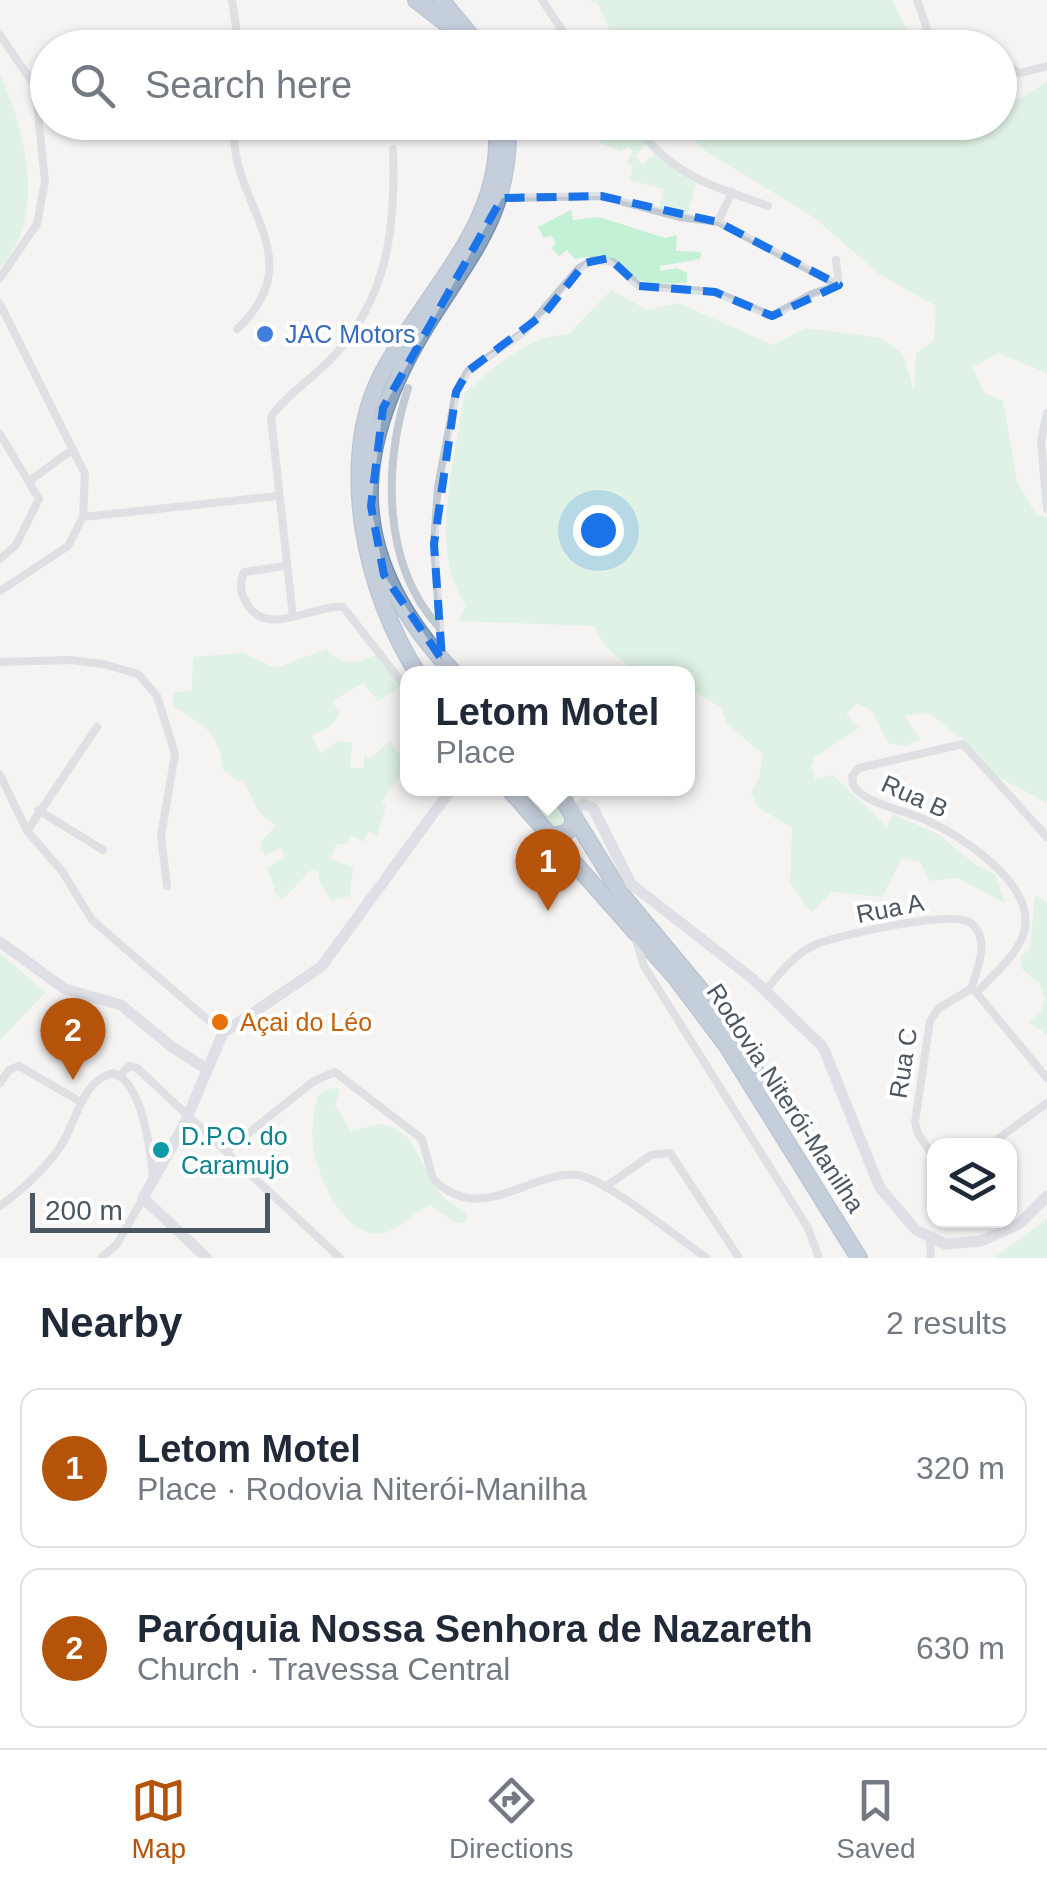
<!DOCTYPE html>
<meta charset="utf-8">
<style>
:root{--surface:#fff;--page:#f6f6f7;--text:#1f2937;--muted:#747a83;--line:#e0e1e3;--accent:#b45309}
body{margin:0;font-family:Arial,sans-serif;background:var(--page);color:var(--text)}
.controls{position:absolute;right:30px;bottom:30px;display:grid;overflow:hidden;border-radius:20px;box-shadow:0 2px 8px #0004}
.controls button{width:90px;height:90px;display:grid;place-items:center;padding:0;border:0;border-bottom:2px solid var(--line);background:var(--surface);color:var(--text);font:50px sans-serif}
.scale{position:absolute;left:30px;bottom:25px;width:240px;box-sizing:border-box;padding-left:10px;border:5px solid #4a5661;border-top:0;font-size:28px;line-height:35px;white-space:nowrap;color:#4a5661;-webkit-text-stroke:8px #fff;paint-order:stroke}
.you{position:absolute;left:598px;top:530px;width:35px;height:35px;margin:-25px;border:8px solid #fff;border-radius:50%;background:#1a73e8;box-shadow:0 0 0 15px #1a73e833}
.badge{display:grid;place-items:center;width:65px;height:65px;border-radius:50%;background:var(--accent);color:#fff;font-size:32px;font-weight:700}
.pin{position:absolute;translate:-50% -82px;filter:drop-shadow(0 2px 5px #0008)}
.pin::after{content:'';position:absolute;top:52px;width:35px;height:30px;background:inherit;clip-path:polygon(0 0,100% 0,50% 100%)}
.popup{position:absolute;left:400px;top:666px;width:295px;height:130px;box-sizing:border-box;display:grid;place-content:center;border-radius:20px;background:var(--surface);filter:drop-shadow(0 2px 8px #0005);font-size:32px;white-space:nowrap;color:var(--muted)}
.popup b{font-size:38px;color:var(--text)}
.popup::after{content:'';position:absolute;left:50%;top:100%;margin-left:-20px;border:20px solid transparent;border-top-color:var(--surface)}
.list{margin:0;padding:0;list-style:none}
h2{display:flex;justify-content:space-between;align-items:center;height:130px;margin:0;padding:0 40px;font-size:42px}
h2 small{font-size:32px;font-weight:400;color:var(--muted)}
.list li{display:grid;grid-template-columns:65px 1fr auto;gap:30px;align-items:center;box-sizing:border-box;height:160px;margin:0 20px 20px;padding:0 20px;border:2px solid var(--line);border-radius:20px}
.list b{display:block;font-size:38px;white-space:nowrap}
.list p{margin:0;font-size:32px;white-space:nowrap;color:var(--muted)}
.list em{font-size:32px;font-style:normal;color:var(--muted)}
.icon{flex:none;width:55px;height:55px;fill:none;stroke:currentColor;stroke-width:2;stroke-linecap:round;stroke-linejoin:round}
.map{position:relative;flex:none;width:1047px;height:1258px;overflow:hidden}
.search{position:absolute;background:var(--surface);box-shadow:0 2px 8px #0004;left:30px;right:30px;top:30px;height:110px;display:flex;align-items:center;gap:25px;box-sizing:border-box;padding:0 35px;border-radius:55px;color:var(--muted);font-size:38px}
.sheet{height:490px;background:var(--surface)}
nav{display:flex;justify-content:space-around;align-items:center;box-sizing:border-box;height:140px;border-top:2px solid var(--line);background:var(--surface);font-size:28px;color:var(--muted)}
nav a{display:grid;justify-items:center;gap:5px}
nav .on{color:var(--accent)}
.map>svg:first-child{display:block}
</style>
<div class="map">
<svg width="1047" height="1258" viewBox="0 0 1047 1258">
<rect width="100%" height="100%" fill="#f5f3f3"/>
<path fill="#c3f1d5" d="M 588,0 L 892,0 L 916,47 L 618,47 L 597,3 Z
M 0,75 C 26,130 47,219 0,268 Z
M 1047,82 L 1047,373 L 998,353 L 973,367 L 984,393 L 1003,401 L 1017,481 L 1036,515 L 1047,517 L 1047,803 L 993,774 L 976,751 L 928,712 L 904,716 L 920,739 L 905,746 L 888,743 L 873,712 L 857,703 L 846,715 L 859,728 L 815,757 L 811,766 L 815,779 L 833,775 L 887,827 L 892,814 L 938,834 L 976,865 L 995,874 L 1005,903 L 958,878 L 930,881 L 920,862 L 902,858 L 882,897 L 832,892 L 811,912 L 790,883 L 792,828 L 758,807 L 751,793 L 759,777 L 763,754 L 727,724 L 722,708 L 688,688 L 688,674 L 658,670 L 641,673 C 620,660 604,650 595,626 L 459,621 L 466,605 C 426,549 457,458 464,394 C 493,369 527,334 568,335 L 611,290 L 647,310 L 678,303 L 773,345 L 806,328 L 881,338 L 903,354 L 914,392 L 916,354 L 934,340 L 936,306 L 879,274 L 815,218 L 707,152 L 675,123 L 1000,122 L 1000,96 L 1012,103 Z
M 616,123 L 628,123 L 646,144 L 635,155 L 642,164 L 655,154 L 696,184 L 687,215 L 659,208 L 664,189 L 630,180 L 633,166 L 626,163 L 633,151 L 628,147 L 621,152 L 598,142 Z
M 571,210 L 573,220 L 599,217 L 665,238 L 677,235 L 676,251 L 701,252 L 700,259 L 660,266 L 660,271 L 677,268 L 687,273 L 687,283 C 672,283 654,285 639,280 C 607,269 624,251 575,259 L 567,250 L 559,256 L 551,248 L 556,244 L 551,235 L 544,238 L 538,227 Z
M 327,649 C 342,669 356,662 377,655 L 402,686 L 378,701 L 363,683 L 332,701 L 340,714 L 329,727 L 312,735 L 320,754 L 338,741 L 352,743 L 350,768 L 364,768 L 364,754 L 370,759 L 390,741 L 399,754 L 408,748 L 408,777 L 402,773 L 382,802 L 386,806 L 377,836 L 368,831 L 364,842 L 352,836 L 347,844 L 336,844 L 330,859 L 353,867 L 350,896 L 331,900 L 320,884 L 319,872 L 311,870 L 283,899 L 277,896 L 267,868 L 285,856 L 281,848 L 265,856 L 260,843 L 276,826 L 259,812 L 243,780 L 237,781 L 223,770 C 218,729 205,727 173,706 L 173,693 L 192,690 L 193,657 L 243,653 L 275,668 Z
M 517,789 L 548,789 L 566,819 L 564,824 L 550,827 Z
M 1035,895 L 1047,903 L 1047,1034 L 1029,1022 L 1041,1011 L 1045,998 L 1039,983 L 1022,969 L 1020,957 L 1030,949 Z
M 0,954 L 46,992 L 0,1040 Z
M 340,1088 L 335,1105 L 351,1131 L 380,1124 L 396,1128 L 409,1139 L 441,1195 L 467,1215 L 465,1223 L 455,1222 L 430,1205 C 415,1211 404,1225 390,1231 C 347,1248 317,1176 313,1145 C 311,1129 314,1113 317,1097 L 327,1089 Z
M 1047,1219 L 1047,1258 L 994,1258 Z"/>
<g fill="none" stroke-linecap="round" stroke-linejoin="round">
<g stroke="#7690ad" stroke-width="18">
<path id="highway" d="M 416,0 L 451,27 L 468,48
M 441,0 L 481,48
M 418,674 C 366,594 336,463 382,374 C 423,293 508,222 496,122
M 455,674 C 346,560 347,453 428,323 C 473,251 511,211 508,122
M 508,788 L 676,978 L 727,1046 L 859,1258
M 556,788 L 622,895 L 709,1000 L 761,1079
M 547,837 L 566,833 L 573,826 L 573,811"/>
</g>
<path stroke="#c1cad2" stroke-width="8" d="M 232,0 L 239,48
M 542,0 L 574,48
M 917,0 L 928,32 L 975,48
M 0,35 L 35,86 L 45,181 L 37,224 L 0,278
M 1000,62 L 1020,73 L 1047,66
M 234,122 C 227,204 315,256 237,329
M 632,122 C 675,177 705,183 768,206
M 502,198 L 601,196 L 679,217 L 718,222 L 838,285
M 718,222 L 732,192
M 836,260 L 839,285
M 0,304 L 85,474 L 83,517
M 408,388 C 384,464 381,564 439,627
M 1047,413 L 1041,441 L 1047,509
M 0,434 L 39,499 L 16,545 L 0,559
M 31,480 L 73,449
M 285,566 L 244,572 C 239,583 240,592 246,602 C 266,640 313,604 343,607 L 408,690
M 0,591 L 68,546 L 83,517 L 278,496
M 293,617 L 271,417 C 286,395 313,378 332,358 C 388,298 396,227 393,149
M 442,655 L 434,544 L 438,487 L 456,392 L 468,371 L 524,332 L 578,269 L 593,260 L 613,262 L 639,286 L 715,292 L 772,316 L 812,294 L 839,285
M 0,662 L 70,660 L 103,664 L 138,674 L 157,696 L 175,754 L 161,836 L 167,886
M 0,775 L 27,831 L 62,871 L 92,920 L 223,1033
M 38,810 L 103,850
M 27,831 L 97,727
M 634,934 L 644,966 L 808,1228 L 819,1258
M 765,991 C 780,973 795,953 817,944 C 841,935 952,909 971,923 C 991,939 977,970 971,989
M 975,991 L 1047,1078
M 978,991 C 993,975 1013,959 1022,938 C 1043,889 965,838 928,821 C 908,811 873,806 857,790 C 852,785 853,783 852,776 L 859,768 L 963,744 L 1047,837
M 121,1074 L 129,1066 L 137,1068 L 340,1258
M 0,1083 L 9,1070 L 19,1066 L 81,1102
M 988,1146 L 1047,1103
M 226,1151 L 314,1081 L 335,1072 L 422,1139 L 433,1179 C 481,1228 532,1169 578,1175 C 606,1179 680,1240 707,1258
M 934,1157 L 918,1134 L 915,1122 L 930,1021 L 939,1008 L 971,989
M 605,1187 L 651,1155 L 670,1153 L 739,1258
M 0,1206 C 22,1190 42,1172 58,1150 C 77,1125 79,1083 112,1073 C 142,1079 151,1152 153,1179
M 930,1239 L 931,1258
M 101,1258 L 117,1244 L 143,1198"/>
<path stroke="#c1cbd6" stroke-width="11" d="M 573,811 L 583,804 L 593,808 L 631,884 L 753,979 L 823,1047 L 880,1188 L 916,1230 L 945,1244 L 981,1241 L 1019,1224 L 1047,1196
M 0,942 L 65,989 L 121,1005 L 172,1047 L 207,1069
M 207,1258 L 143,1198 L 183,1127 L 223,1033 L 321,967 L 452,788"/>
<use href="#highway" stroke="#8ba5c1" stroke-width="15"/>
</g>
<path d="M0 0H1047V1258H0ZM 601,196 L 718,222 L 839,285 L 772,316 L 715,292 L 639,286 L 609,258 L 585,263 L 545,313 L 468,371 L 456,392 L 434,544 L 442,660 L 384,575 L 371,506 L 383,408 L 502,198 Z" fill="#f5f3f3" fill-opacity=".55" fill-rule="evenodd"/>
<path fill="none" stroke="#1a73e8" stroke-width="8" stroke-dasharray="20 12" stroke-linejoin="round" d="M 601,196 L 718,222 L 839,285 L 772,316 L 715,292 L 639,286 L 609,258 L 585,263 L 545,313 L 468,371 L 456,392 L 434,544 L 442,660 L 384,575 L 371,506 L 383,408 L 502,198 Z"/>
<circle fill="#3f7fe0" stroke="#fff" stroke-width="4" cx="265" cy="334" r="10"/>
<circle fill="#e8710a" stroke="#fff" stroke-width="4" cx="220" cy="1022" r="10"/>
<circle fill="#0f9aa8" stroke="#fff" stroke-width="4" cx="161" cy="1150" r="10"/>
<g text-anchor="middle" stroke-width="8" stroke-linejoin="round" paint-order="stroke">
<g font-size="25" fill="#366cbe" stroke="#fff" text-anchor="start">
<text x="285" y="343">JAC Motors</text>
</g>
<g font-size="25" fill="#4a5661" stroke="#fff">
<text transform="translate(915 796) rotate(24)" y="9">Rua B</text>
<text transform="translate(890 908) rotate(-11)" y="9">Rua A</text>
<text transform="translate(903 1063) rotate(-81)" y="9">Rua C</text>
<text transform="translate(786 1098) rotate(57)" y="9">Rodovia Niterói-Manilha</text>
</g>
<g font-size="25" fill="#c56008" stroke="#fff" text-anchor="start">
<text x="240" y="1031">Açai do Léo</text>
</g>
<g font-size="25" fill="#0d838f" stroke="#fff" text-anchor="start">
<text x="181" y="1145">D.P.O. do<tspan x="181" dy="29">Caramujo</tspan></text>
</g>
</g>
</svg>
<div class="controls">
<button><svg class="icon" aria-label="layers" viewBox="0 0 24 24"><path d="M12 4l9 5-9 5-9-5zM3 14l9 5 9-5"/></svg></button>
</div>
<div class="scale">200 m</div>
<div class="you"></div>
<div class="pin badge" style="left:548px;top:911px">1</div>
<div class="popup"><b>Letom Motel</b>Place</div>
<div class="pin badge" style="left:73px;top:1080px">2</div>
<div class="search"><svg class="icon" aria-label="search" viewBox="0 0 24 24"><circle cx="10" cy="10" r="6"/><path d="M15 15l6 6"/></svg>Search here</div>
</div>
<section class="sheet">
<h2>Nearby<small>2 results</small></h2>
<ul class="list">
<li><span class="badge">1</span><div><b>Letom Motel</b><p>Place · Rodovia Niterói-Manilha</p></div><em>320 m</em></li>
<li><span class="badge">2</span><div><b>Paróquia Nossa Senhora de Nazareth</b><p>Church · Travessa Central</p></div><em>630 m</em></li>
</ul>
</section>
<nav>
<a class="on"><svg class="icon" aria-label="map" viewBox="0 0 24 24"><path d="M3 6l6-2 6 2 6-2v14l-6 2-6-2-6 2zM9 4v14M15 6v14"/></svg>Map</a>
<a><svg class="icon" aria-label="directions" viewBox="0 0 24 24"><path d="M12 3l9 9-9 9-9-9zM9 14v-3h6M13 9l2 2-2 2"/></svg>Directions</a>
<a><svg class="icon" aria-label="saved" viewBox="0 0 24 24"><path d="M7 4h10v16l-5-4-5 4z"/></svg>Saved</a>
</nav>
